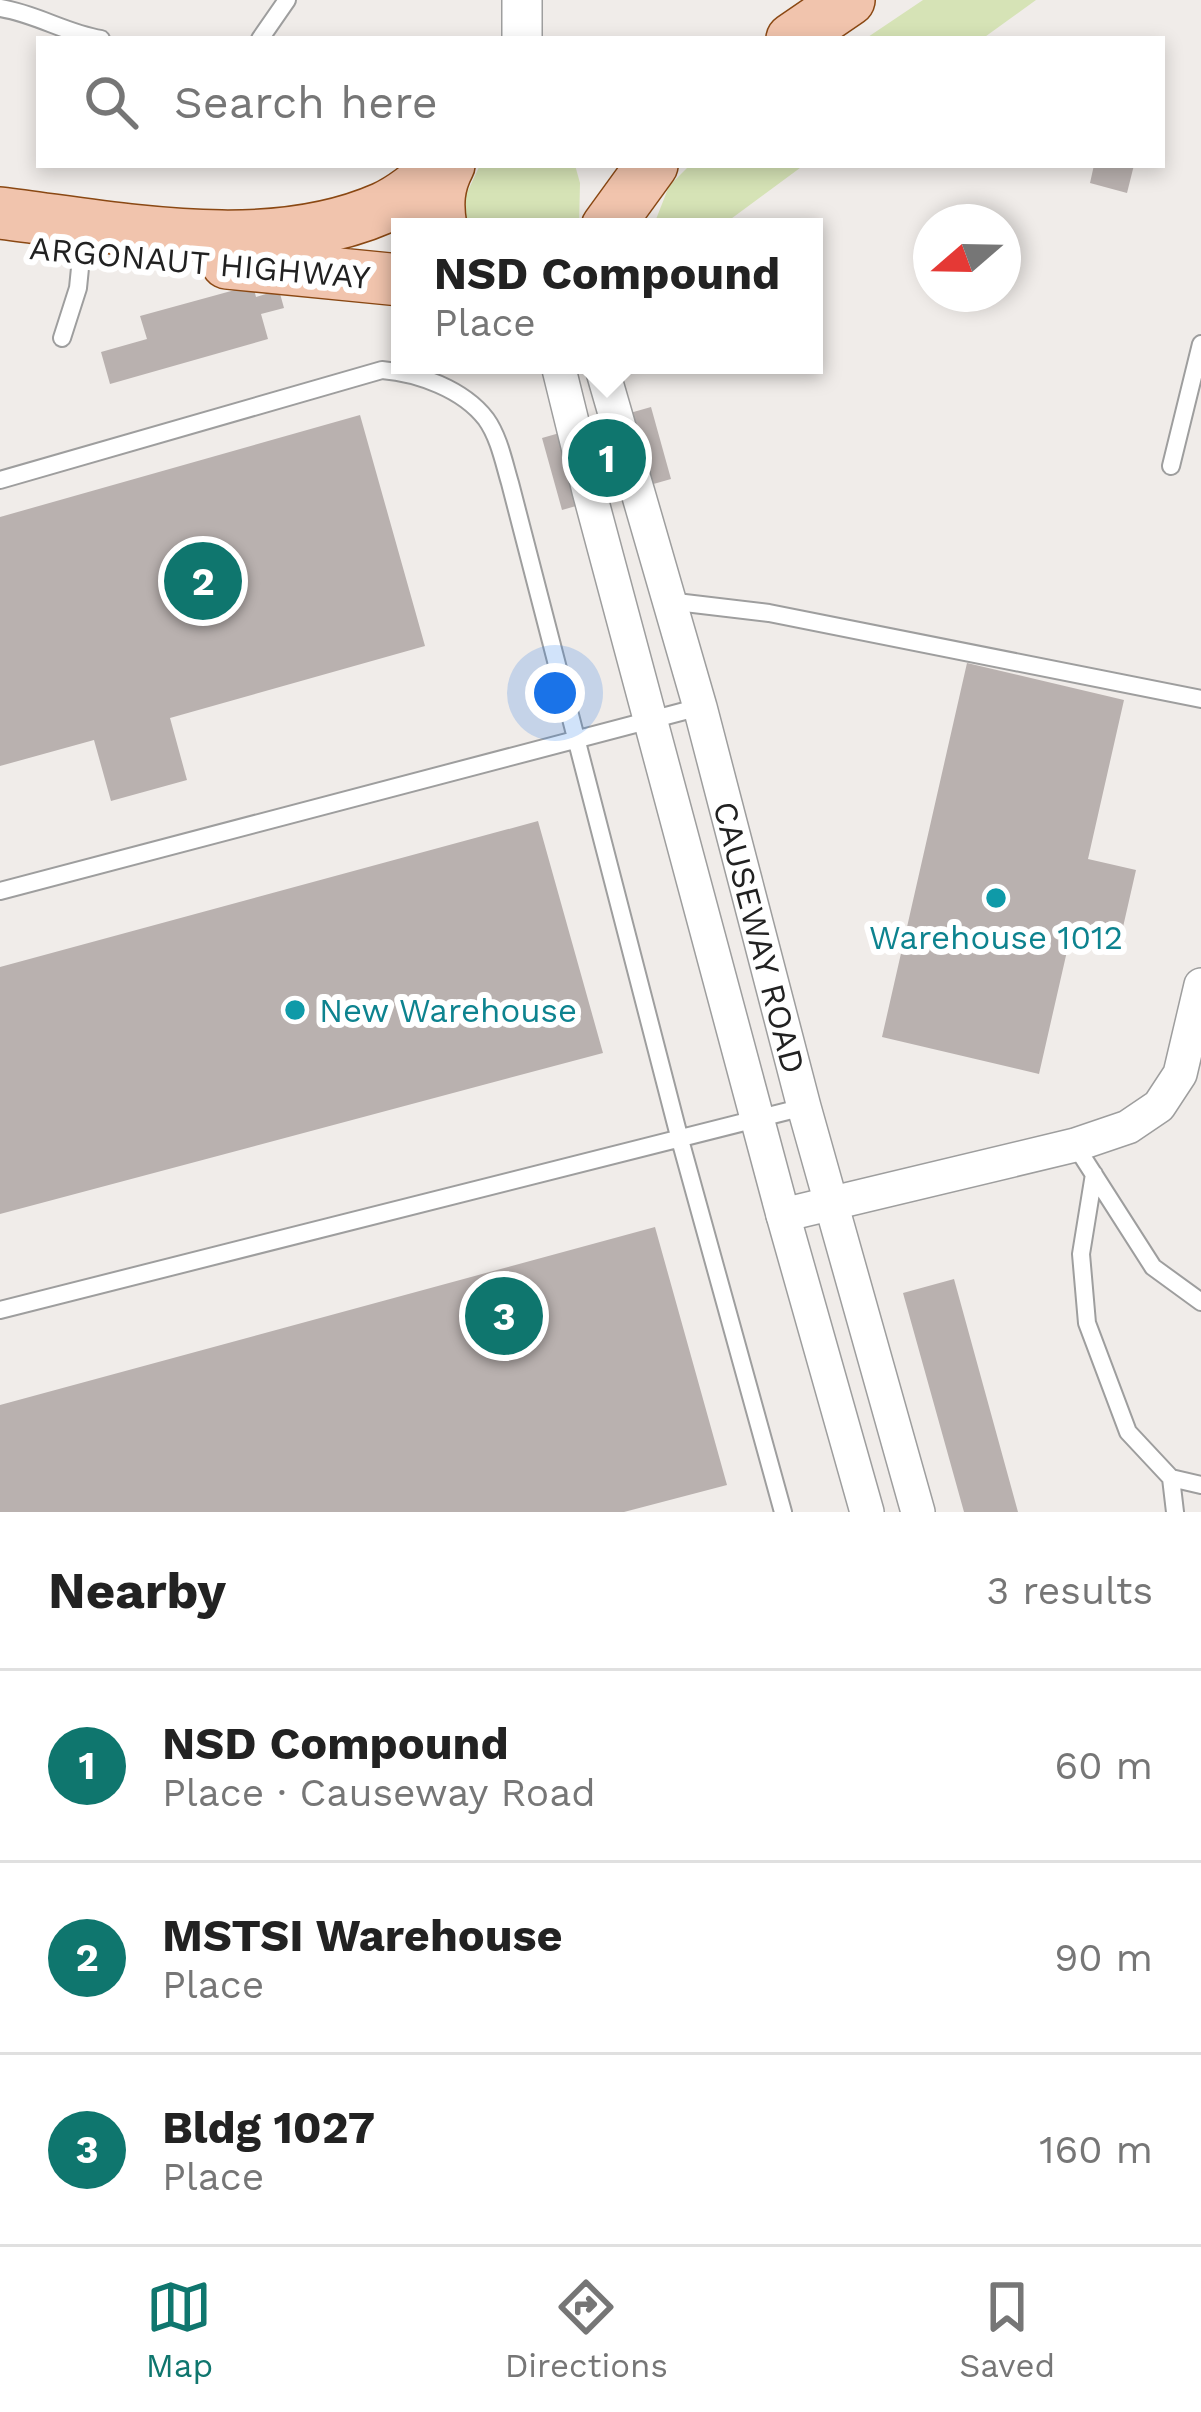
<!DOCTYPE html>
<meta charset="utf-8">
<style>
:root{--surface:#fff;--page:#f6f6f6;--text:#222;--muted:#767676;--line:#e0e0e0;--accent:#0f766e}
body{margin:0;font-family:"Work Sans",sans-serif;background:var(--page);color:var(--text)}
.compass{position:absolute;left:913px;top:204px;width:108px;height:108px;border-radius:50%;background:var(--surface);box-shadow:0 6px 18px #0003;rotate:250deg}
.you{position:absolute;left:555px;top:693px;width:42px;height:42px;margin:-30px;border:9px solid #fff;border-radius:50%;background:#1a73e8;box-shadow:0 0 0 18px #1a73e833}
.badge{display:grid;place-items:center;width:78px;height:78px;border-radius:50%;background:var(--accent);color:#fff;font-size:39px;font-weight:700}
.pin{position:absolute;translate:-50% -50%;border:6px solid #fff;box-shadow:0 3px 12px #0006}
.popup{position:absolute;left:391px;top:218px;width:432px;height:156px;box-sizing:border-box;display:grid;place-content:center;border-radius:0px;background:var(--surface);filter:drop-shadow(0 3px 9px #0005);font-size:39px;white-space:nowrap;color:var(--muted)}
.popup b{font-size:45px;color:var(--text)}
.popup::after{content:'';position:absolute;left:50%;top:100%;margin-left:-24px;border:24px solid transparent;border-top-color:var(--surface)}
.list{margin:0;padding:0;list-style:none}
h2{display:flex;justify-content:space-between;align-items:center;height:156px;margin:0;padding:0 48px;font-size:51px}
h2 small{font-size:39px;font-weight:400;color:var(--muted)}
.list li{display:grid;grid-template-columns:78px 1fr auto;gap:36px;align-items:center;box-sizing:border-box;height:192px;padding:0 48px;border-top:3px solid var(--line)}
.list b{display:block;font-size:45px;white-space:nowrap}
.list p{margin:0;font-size:39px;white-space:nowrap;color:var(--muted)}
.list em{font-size:39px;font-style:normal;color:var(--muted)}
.icon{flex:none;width:66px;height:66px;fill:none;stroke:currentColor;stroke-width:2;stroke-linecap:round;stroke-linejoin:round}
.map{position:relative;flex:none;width:1201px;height:1512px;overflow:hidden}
.search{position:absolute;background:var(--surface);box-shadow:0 6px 18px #0003;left:36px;right:36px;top:36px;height:132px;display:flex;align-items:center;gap:30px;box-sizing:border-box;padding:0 42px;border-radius:0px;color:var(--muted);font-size:45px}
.sheet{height:732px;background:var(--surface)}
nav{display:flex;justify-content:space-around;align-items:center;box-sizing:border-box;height:168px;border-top:3px solid var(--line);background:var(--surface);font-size:33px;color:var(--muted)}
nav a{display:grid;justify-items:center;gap:6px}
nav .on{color:var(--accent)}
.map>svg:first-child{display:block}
</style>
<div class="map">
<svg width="1201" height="1512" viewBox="0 0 1201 1512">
<rect width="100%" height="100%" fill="#f0ece9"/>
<path fill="#d6e3b6" d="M 923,0 L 1036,0 L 982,39 L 865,39 Z
M 480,165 L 575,165 L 580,183 L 579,227 L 466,227 L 465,197 Z
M 690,165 L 804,165 L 720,227 L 653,227 L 669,186 Z"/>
<path fill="#b9b1af" d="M 1094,165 L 1134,165 L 1127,193 L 1090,183 Z
M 253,285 L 256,297 L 279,290 L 284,308 L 261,314 L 268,339 L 110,384 L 101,352 L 147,339 L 140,316 Z
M 651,407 L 671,479 L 562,510 L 542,438 Z
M 360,415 L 425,646 L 170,718 L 187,780 L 111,801 L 94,740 L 0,766 L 0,517 Z
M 967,663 L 1124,700 L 1088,859 L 1136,870 L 1118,949 L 1070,938 L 1039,1074 L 882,1037 Z
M 538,821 L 603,1053 L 0,1214 L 0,967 Z
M 655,1227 L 727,1485 L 624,1512 L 0,1512 L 0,1405 Z
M 954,1279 L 1018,1512 L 964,1512 L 903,1293 Z"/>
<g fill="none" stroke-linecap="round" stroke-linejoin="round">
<g stroke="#9e9e9e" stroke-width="20">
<path id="service" d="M 0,8 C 37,14 65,33 101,39
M 260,39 L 287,0
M 62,338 L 78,288 L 84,228
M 1171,466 L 1201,344
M 0,480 L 382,370 C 418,373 463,389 486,419 C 499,437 504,463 510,483 L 679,1136 L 783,1512
M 668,601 L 769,613 L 1201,699
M 0,891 L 700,707
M 1075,1145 L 1153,1267 L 1201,1302
M 1094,1174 L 1081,1254 L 1087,1323 L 1128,1432 L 1171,1478 L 1201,1485
M 0,1310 L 804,1107
M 1171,1478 L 1175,1512"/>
</g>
<g stroke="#9e9e9e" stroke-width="36">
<g id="minor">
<path d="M 558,365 L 589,491 L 783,1215 L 867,1512"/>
<path id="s1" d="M 601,365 L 700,707 L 804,1107 L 918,1512"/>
<path d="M 783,1215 L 1075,1145 L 1128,1127 L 1159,1106 L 1180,1074 L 1201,985"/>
</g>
</g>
<g stroke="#9e9e9e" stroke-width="42">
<path id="tertiary" d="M 522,0 L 522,39"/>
</g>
<g stroke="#8a4813" stroke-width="54">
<path id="primary" d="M 792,39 L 849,0
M 0,213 C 122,228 267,259 383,208 C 405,198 424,181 443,165
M 441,227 C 437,204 438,186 449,165
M 607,227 L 652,165
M 227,263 L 400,280"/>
</g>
<use href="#service" stroke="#fff" stroke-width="16"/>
<use href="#minor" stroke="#fff" stroke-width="33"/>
<use href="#tertiary" stroke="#fff" stroke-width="39"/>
<use href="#primary" stroke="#f1c4ad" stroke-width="51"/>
</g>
<g fill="#0f9aa8" stroke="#fff" stroke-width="4.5">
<circle cx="996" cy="898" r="12"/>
<circle cx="295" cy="1010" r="12"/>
</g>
<g text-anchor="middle" stroke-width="12" stroke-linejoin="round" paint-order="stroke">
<g font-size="33" fill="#212121" stroke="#fff">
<text transform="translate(200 262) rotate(5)" y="12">ARGONAUT HIGHWAY</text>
<text dy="12" stroke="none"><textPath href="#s1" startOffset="594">CAUSEWAY ROAD</textPath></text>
</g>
<g font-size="33" fill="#0d838f" stroke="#fff">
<text x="996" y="949">Warehouse 1012</text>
<text x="319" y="1022" text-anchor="start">New Warehouse</text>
</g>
</g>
</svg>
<svg class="compass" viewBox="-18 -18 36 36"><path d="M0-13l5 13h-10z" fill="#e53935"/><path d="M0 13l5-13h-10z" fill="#767676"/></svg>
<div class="you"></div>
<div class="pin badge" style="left:607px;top:458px">1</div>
<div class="popup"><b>NSD Compound</b>Place</div>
<div class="pin badge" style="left:203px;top:581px">2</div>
<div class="pin badge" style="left:504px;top:1316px">3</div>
<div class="search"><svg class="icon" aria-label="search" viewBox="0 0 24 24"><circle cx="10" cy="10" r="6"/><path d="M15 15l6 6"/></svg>Search here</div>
</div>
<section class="sheet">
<h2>Nearby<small>3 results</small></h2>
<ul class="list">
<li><span class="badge">1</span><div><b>NSD Compound</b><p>Place · Causeway Road</p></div><em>60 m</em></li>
<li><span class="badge">2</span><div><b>MSTSI Warehouse</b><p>Place</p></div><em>90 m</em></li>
<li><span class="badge">3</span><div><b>Bldg 1027</b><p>Place</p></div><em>160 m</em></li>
</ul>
</section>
<nav>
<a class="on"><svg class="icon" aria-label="map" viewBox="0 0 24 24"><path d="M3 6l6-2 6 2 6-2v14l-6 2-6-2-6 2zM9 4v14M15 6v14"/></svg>Map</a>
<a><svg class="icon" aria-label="directions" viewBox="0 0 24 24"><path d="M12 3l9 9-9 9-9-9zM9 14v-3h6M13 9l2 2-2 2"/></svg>Directions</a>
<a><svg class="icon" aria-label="saved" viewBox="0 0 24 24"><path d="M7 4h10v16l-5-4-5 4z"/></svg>Saved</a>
</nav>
